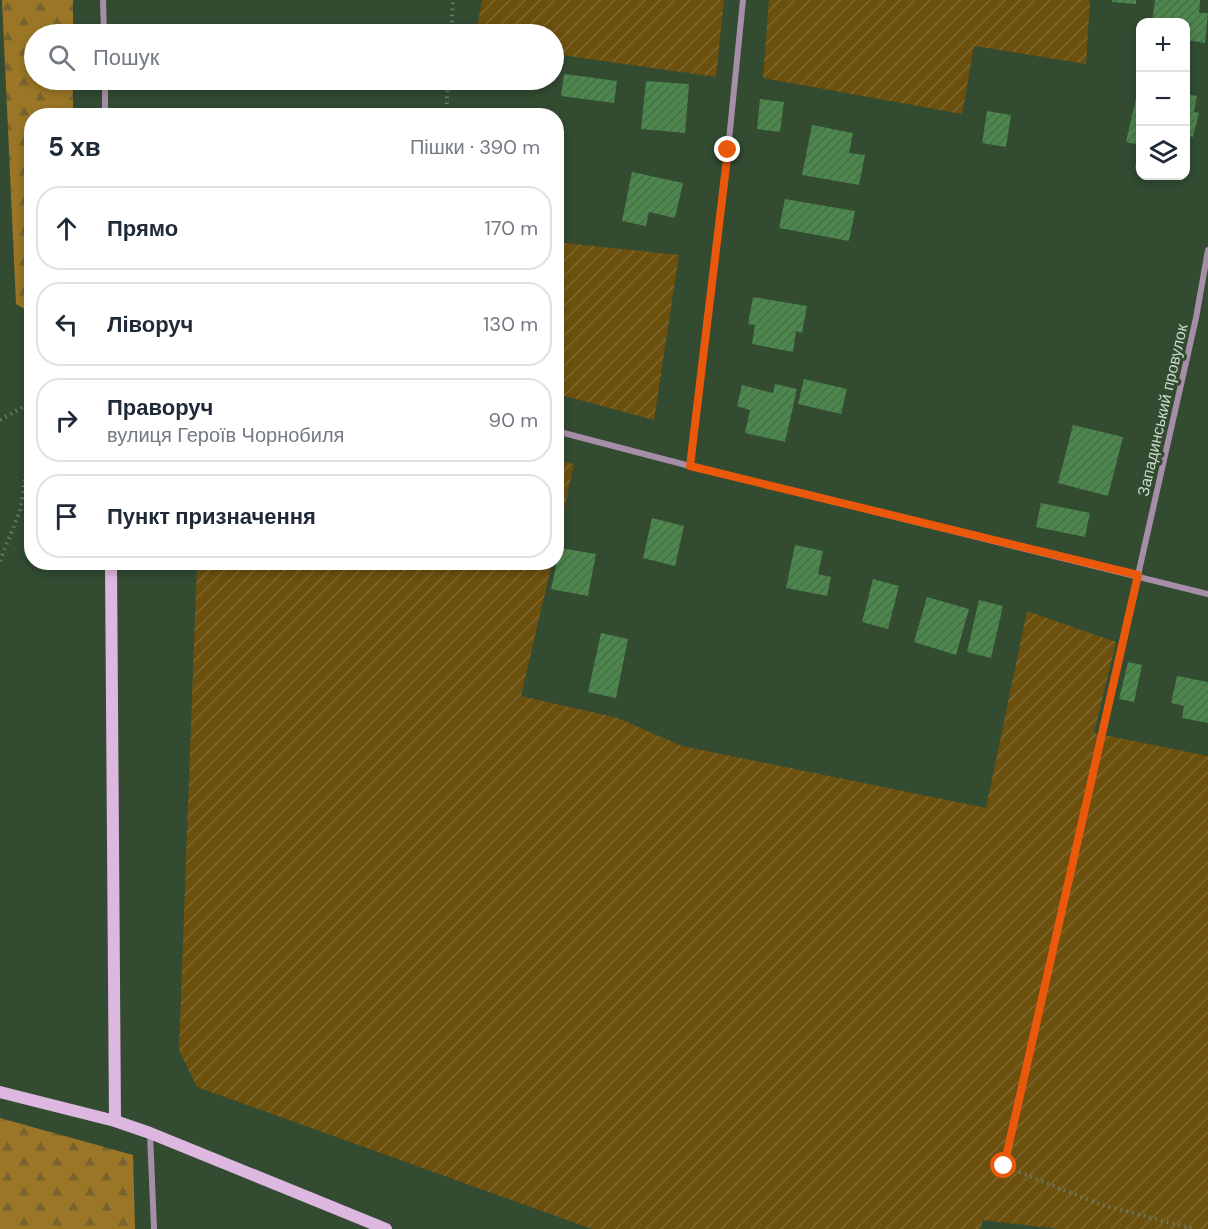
<!DOCTYPE html>
<html lang="uk">
<meta charset="utf-8">
<style>
:root{--surface:#fff;--page:#f2f2f3;--text:#1f2937;--muted:#747a83;--line:#e0e1e3}
body{margin:0;font-family:"DM Sans",sans-serif;background:var(--page);color:var(--text)}
.controls{position:absolute;right:18px;top:18px;display:grid;overflow:hidden;border-radius:12px;box-shadow:0 3px 9px #0003}
.controls button{width:54px;height:54px;display:grid;place-items:center;padding:0;border:0;border-bottom:2px solid var(--line);background:var(--surface);color:var(--text);font:30px sans-serif}
.stop{position:absolute;width:18px;height:18px;margin:-14px;border:4px solid #ea580c;border-radius:50%;background:#fff}
.stop.end{background:#ea580c;border-color:#fff;box-shadow:0 2px 6px #0008}
.list{margin:0;padding:0;list-style:none}
h2{display:flex;justify-content:space-between;align-items:center;height:78px;margin:0;padding:0 24px;font-size:26px}
h2 small{font-size:20px;font-weight:400;color:var(--muted)}
.list li{display:grid;grid-template-columns:39px 1fr auto;gap:18px;align-items:center;box-sizing:border-box;height:84px;margin:0 12px 12px;padding:0 12px;border:2px solid var(--line);border-radius:24px}
.list b{display:block;font-size:22px;white-space:nowrap}
.list p{margin:0;font-size:20px;white-space:nowrap;color:var(--muted)}
.list em{font-size:20px;font-style:normal;color:var(--muted)}
.icon{flex:none;width:33px;height:33px;fill:none;stroke:currentColor;stroke-width:2;stroke-linecap:round;stroke-linejoin:round}
.map{position:relative;flex:none;width:1208px;height:1229px;overflow:hidden}
.search{position:absolute;background:var(--surface);box-shadow:0 3px 9px #0003;left:24px;top:24px;width:540px;height:66px;display:flex;align-items:center;gap:15px;box-sizing:border-box;padding:0 21px;border-radius:33px;color:var(--muted);font-size:22px}
.panel{position:absolute;background:var(--surface);box-shadow:0 3px 9px #0003;left:24px;top:108px;width:540px;height:462px;border-radius:24px}
.map>svg:first-child{display:block}
</style>
<div class="map">
<svg width="1208" height="1229" viewBox="0 0 1208 1229">
<defs>
<pattern id="forest-firs" width="22" height="20" patternUnits="userSpaceOnUse" patternTransform="scale(1.5)"><rect width="22" height="20" fill="#9a7626"/><path d="M5 1l3.5 6h-7zM16 11l3.5 6h-7z" fill="#79632e"/></pattern>
<pattern id="garden-furrows" width="10" height="10" patternUnits="userSpaceOnUse" patternTransform="scale(1.5)"><rect width="10" height="10" fill="#6b500e"/><path d="M-1 1l2-2M0 10L10 0M9 11l2-2" fill="none" stroke="#7f6930"/></pattern>
<pattern id="building-hatch" width="6" height="6" patternUnits="userSpaceOnUse" patternTransform="scale(1.5)"><rect width="6" height="6" fill="#4e874e"/><path d="M-1 1l2-2M0 6l6-6M5 7l2-2" fill="none" stroke="#486e48"/></pattern>
</defs>
<rect width="100%" height="100%" fill="#324b31"/>
<path fill="url(#forest-firs)" d="M 2,0 L 73,0 L 73,34 L 34,34 L 34,80 L 73,80 L 73,115 L 32,116 L 31,313 L 16,304 Z
M 0,1118 L 133,1155 L 135,1229 L 0,1229 Z"/>
<path fill="url(#garden-furrows)" d="M 482,0 L 724,0 L 716,77 L 554,54 L 554,34 L 476,34 Z
M 769,0 L 1090,0 L 1086,64 L 974,46 L 962,114 L 763,78 Z
M 556,242 L 679,255 L 654,420 L 557,394 Z
M 557,460 L 574,464 L 557,543 L 556,460 Z
M 197,563 L 552,563 L 521,696 L 618,718 L 682,746 L 986,808 L 1027,611 L 1116,642 L 1094,733 L 1208,756 L 1208,1229 L 1059,1229 L 983,1220 L 980,1229 L 592,1229 L 197,1087 L 179,1050 Z"/>
<path fill="url(#building-hatch)" d="M 1112,0 L 1136,0 L 1136,4 L 1112,2 Z
M 1155,0 L 1200,0 L 1199,13 L 1208,13 L 1205,43 L 1186,40 L 1186,22 L 1152,22 Z
M 564,74 L 617,81 L 614,103 L 561,96 Z
M 1140,80 L 1140,145 L 1126,142 Z
M 646,81 L 689,84 L 685,133 L 641,129 Z
M 1186,94 L 1197,96 L 1194,112 L 1199,113 L 1193,137 L 1186,135 Z
M 760,99 L 784,102 L 780,132 L 757,129 Z
M 987,111 L 1011,115 L 1006,147 L 982,143 Z
M 812,125 L 853,133 L 849,153 L 865,155 L 859,185 L 802,175 Z
M 1138,152 L 1140,152 L 1140,170 L 1135,169 Z
M 632,172 L 683,183 L 675,218 L 649,212 L 646,226 L 622,221 Z
M 785,199 L 855,211 L 849,241 L 779,228 Z
M 753,297 L 807,306 L 802,333 L 796,331 L 793,352 L 752,344 L 755,325 L 748,324 Z
M 804,379 L 847,389 L 841,414 L 798,404 Z
M 775,384 L 797,389 L 785,442 L 745,433 L 750,410 L 737,406 L 742,385 L 773,393 Z
M 1073,425 L 1123,437 L 1108,496 L 1058,483 Z
M 1041,503 L 1090,513 L 1085,537 L 1036,527 Z
M 652,518 L 684,526 L 675,566 L 643,558 Z
M 795,545 L 823,551 L 818,574 L 831,577 L 827,596 L 786,588 Z
M 560,548 L 596,554 L 588,596 L 551,589 Z
M 873,579 L 899,586 L 888,629 L 862,622 Z
M 927,597 L 969,609 L 956,655 L 914,642 Z
M 979,600 L 1003,606 L 991,658 L 967,652 Z
M 601,633 L 628,639 L 616,698 L 588,692 Z
M 1128,662 L 1142,665 L 1134,702 L 1119,699 Z
M 1177,676 L 1208,682 L 1208,723 L 1182,718 L 1184,706 L 1171,703 Z"/>
<g fill="none" stroke-linecap="round" stroke-linejoin="round">
<path stroke="#687d67" stroke-width="4" stroke-dasharray="1.5 4.5" stroke-linecap="butt" d="M 451,34 L 453,0
M 446,116 L 448,80
M 0,420 L 32,402
M 0,561 L 20,511 L 32,432
M 1134,591 L 1004,1166 L 1099,1204 L 1194,1229"/>
<path stroke="#a68ea8" stroke-width="6" d="M 103,0 L 104,34
M 105,80 L 105,116
M 556,431 L 690,466 L 1208,594
M 690,466 L 728,150 L 743,0
M 1138,575 L 1196,318 L 1208,250
M 150,1134 L 154,1229"/>
<path stroke="#ddb7e0" stroke-width="12" d="M 111,562 L 115,1121
M 0,1092 L 115,1121 L 150,1133 L 386,1229"/>
</g>
<g fill="none" stroke-linecap="round" stroke-linejoin="round">
<path stroke="#ea580c" stroke-width="8" d="M 728,150 L 690,466 L 1138,575 L 1004,1166"/>
</g>
<g text-anchor="middle" stroke-width="6" stroke-linejoin="round" paint-order="stroke">
<g font-size="16" fill="#cbdaca" stroke="#324b31">
<text transform="translate(1162 410) rotate(-77)" y="6">Западинський провулок</text>
</g>
</g>
</svg>
<div class="controls">
<button>+</button>
<button>−</button>
<button><svg class="icon" aria-label="layers" viewBox="0 0 24 24"><path d="M12 4l9 5-9 5-9-5zM3 14l9 5 9-5"/></svg></button>
</div>
<div class="stop" style="left:1004px;top:1166px"></div>
<div class="stop end" style="left:728px;top:150px"></div>
<div class="search"><svg class="icon" aria-label="search" viewBox="0 0 24 24"><circle cx="10" cy="10" r="6"/><path d="M15 15l6 6"/></svg>Пошук</div>
<section class="panel">
<h2>5 хв<small>Пішки · 390 m</small></h2>
<ul class="list">
<li><svg class="icon" aria-label="ahead" viewBox="0 0 24 24"><path d="M12 20V5M6 11l6-6 6 6"/></svg><div><b>Прямо</b></div><em>170 m</em></li>
<li><svg class="icon" aria-label="left" viewBox="0 0 24 24"><path d="M17 20v-9H6M10 6l-5 5 5 5"/></svg><div><b>Ліворуч</b></div><em>130 m</em></li>
<li><svg class="icon" aria-label="right" viewBox="0 0 24 24"><path d="M7 20v-9h11M14 6l5 5-5 5"/></svg><div><b>Праворуч</b><p>вулиця Героїв Чорнобиля</p></div><em>90 m</em></li>
<li><svg class="icon" aria-label="arrive" viewBox="0 0 24 24"><path d="M6 21V4h12l-3 4 3 4H6"/></svg><div><b>Пункт призначення</b></div></li>
</ul>
</section>
</div>
